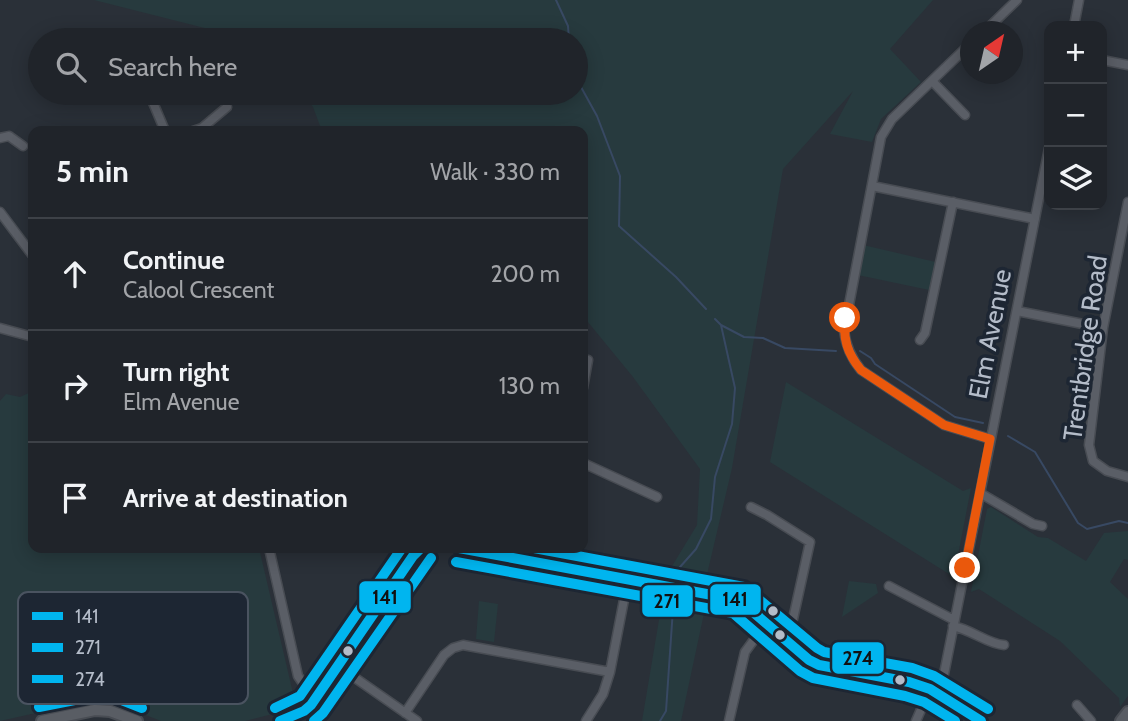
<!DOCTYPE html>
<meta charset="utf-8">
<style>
:root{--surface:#20242a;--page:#282c32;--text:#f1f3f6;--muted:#a2a4a8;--line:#3d4147}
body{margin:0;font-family:Cabin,sans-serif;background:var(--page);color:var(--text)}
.controls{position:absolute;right:21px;top:21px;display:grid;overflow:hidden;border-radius:14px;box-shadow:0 4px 18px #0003}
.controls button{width:63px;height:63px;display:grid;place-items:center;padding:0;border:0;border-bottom:2px solid var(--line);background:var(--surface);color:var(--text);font:35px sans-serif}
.compass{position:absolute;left:960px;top:21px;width:63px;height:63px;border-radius:50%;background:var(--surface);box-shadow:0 4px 18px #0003;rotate:34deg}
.stop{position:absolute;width:21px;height:21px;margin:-16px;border:5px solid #ea580c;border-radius:50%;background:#fff}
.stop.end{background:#ea580c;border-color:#fff;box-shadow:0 2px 7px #0008}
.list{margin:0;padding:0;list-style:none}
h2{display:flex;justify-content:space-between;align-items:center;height:91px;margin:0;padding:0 28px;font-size:30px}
h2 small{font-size:23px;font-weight:400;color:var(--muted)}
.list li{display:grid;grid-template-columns:46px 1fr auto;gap:21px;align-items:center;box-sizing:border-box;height:112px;padding:0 28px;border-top:2px solid var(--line)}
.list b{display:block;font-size:26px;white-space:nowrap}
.list p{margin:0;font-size:23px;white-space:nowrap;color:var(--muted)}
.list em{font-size:23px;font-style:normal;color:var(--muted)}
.icon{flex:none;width:38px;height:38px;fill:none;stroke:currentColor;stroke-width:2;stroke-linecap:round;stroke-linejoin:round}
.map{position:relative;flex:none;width:1128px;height:721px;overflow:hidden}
.search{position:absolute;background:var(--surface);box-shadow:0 4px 18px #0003;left:28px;top:28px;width:560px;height:77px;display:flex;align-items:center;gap:18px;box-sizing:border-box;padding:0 24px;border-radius:38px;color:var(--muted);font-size:26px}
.panel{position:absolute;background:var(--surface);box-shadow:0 4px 18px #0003;left:28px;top:126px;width:560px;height:427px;border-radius:14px}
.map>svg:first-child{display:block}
</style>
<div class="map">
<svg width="1128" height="721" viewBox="0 0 1128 721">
<rect width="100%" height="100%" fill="#2a3038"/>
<path fill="#273a3e" d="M 94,0 L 933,0 L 890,49 L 921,82 L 881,119 L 872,142 L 830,134 L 853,91 L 783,169 L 732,468 L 705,583 L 666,576 L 697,525 L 700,469 L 633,377 L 583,316 L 583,131 L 322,131 L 313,107 L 301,93 L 576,93 L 576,40 L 252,40 Z
M 859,244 L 940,263 L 934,291 L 853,274 Z
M 786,382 L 963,491 L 971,488 L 953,581 L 949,574 L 770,462 Z
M 33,391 L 33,548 L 259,548 L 296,706 L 284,711 L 245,721 L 161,721 L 110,701 L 118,644 L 76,638 L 67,706 L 0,721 L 0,401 L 6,394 L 20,397 Z
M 991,507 L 1038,537 L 1048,538 L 1086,561 L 1104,533 L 1128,531 L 1128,560 L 1124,559 L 1110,582 L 1128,599 L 1128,696 L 1120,707 L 1119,698 L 1060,641 L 979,589 L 971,592 L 987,509 Z
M 849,581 L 876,584 L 878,593 L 842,617 Z
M 663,596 L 706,604 L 681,721 L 642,721 Z
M 479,601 L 498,604 L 494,642 L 476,639 Z"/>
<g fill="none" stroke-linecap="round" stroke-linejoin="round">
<path stroke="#384963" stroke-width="2" d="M 556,0 L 568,26 L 569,40
M 576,78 L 597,116 L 620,176 L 619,226 L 676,277 L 706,309
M 721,325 L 744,337 L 763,338 L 785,348 L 836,351
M 860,351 L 871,358 L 875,364 L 955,417 L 983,423
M 1008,436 L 1035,452 L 1078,523 L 1087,529 L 1119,521 L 1128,523
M 678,577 L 680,567 L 696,549 L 711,519 L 715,477 L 732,424 L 735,388 L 721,325 L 715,319
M 660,721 L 666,711 L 674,594"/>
<g stroke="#484c53" stroke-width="11">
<path id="street" d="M 1074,26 L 1079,0
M 984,32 L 1017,0
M 970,44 L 892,119 L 881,137 L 844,331 C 846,347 851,358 861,370 L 944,425 L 990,439
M 1102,60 L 1128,65
M 932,81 L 965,115
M 149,93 L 165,131
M 193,131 L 202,128 L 227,107
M 0,138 L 9,136 L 23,146
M 872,186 L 1035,219
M 1128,202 L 1103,328 L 1089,445 L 1093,461 L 1107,471 L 1128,477
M 0,212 L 33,256
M 1017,311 L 1103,328
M 0,328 L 33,337
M 920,340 L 925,333 L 953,202
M 583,388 L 588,360
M 583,463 L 657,497
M 980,493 L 1033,524 L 1042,526
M 751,507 L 767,515 L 810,542 L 793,619 L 781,634
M 269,548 L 298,676 L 307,689 L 316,697
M 546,564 L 550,548
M 889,586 L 954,620
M 953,626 C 972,630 988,644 1004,645
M 338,666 L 417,721
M 940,694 L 1049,148
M 1077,705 L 1091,721
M 405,713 L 444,655 L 453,648 L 463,645 L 610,672
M 586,721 L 603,694 L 610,672 L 628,579
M 729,721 L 745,652 L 767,622
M 916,721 L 930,689"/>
</g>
<g stroke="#484c53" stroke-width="14">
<path id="secondary" d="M 459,548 L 739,600 L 809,660 L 819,665 L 909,682 L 930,689 L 981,721
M 42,721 L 95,710 L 110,711 L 137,721
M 280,721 L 304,711 L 311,705 L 413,556 L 421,548
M 1121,721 L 1128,712"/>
</g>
<use href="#street" stroke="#5a5e66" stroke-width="8"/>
<use href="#secondary" stroke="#595d64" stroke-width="10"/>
<g stroke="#1d2633" stroke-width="16">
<path id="bus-1" d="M 459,548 L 739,600 L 809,660 L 819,665 L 909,682 L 930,689 L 981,721
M 280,721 L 304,711 L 311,705 L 413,556 L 421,548"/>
</g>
<g stroke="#1d2633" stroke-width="16">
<path id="bus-2" d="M 456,562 L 733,613 L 800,671 L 813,678 L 905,696 L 924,702 L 955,721
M 314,721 L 323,713 L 431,558"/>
</g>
<g stroke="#1d2633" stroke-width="16">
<path id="bus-3" d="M 534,548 L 744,587 L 817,648 L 824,652 L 912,668 L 934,676 L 988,709
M 39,707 L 95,696 L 114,697 L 142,708
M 275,708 L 300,696 L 402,548"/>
</g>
<use href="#bus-1" stroke="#00b5ef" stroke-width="10"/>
<use href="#bus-2" stroke="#00b5ef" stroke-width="10"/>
<use href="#bus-3" stroke="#00b5ef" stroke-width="10"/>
</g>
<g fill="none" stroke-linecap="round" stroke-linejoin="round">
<path stroke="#ea580c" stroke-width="9" d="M 845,318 C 843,339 847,353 861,370 L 944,425 L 990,439 L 965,568"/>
</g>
<g fill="#b4bcc9" stroke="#1d2633" stroke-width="2.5">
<circle cx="773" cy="611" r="6"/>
<circle cx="780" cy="635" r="6"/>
<circle cx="348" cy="651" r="6"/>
<circle cx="900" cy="680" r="6"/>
</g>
<g text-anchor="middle" stroke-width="7" stroke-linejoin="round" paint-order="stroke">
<g font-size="26" fill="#b4bcc9" stroke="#1d2633">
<text transform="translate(990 334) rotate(-79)" y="9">Elm Avenue</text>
<text transform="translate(1085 348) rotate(-82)" y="9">Trentbridge Road</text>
</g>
</g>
<rect x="18" y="592" width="230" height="112" rx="10" fill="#1d2633" stroke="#4a5360" stroke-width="2"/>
<rect x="32" y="612" width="31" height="8" fill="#00b5ef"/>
<rect x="32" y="643" width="31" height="9" fill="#00b5ef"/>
<rect x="32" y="675" width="31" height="8" fill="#00b5ef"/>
<g font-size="19" fill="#b4bcc9">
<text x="75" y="623">141</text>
<text x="75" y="654">271</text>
<text x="75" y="686">274</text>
</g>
<g stroke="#1d2633" stroke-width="2.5">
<rect x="358" y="580" width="54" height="34" rx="7" fill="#00b5ef"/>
<rect x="709" y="583" width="53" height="33" rx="7" fill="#00b5ef"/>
<rect x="641" y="584" width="53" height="34" rx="7" fill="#00b5ef"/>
<rect x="831" y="641" width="54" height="34" rx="7" fill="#00b5ef"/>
</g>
<g font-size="19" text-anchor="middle" font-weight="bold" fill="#111">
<text x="385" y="604">141</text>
<text x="735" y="606">141</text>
<text x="667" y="608">271</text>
<text x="858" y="665">274</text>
</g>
</svg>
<div class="controls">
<button>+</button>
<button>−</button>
<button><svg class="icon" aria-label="layers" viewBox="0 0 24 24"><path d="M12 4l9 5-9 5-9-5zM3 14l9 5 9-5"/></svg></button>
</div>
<svg class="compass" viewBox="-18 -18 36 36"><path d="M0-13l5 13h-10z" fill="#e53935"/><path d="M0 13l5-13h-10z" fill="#a2a4a8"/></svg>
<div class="stop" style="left:845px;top:318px"></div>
<div class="stop end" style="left:965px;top:568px"></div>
<div class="search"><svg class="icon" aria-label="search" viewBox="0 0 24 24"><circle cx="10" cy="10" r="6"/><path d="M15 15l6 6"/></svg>Search here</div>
<section class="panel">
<h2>5 min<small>Walk · 330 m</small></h2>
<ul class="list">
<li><svg class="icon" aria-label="ahead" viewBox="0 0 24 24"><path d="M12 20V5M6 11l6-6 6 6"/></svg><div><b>Continue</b><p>Calool Crescent</p></div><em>200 m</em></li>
<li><svg class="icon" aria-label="right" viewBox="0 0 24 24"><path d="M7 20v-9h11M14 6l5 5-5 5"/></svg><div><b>Turn right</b><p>Elm Avenue</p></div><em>130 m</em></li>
<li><svg class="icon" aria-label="arrive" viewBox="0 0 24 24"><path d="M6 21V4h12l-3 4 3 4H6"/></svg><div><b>Arrive at destination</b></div></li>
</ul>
</section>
</div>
